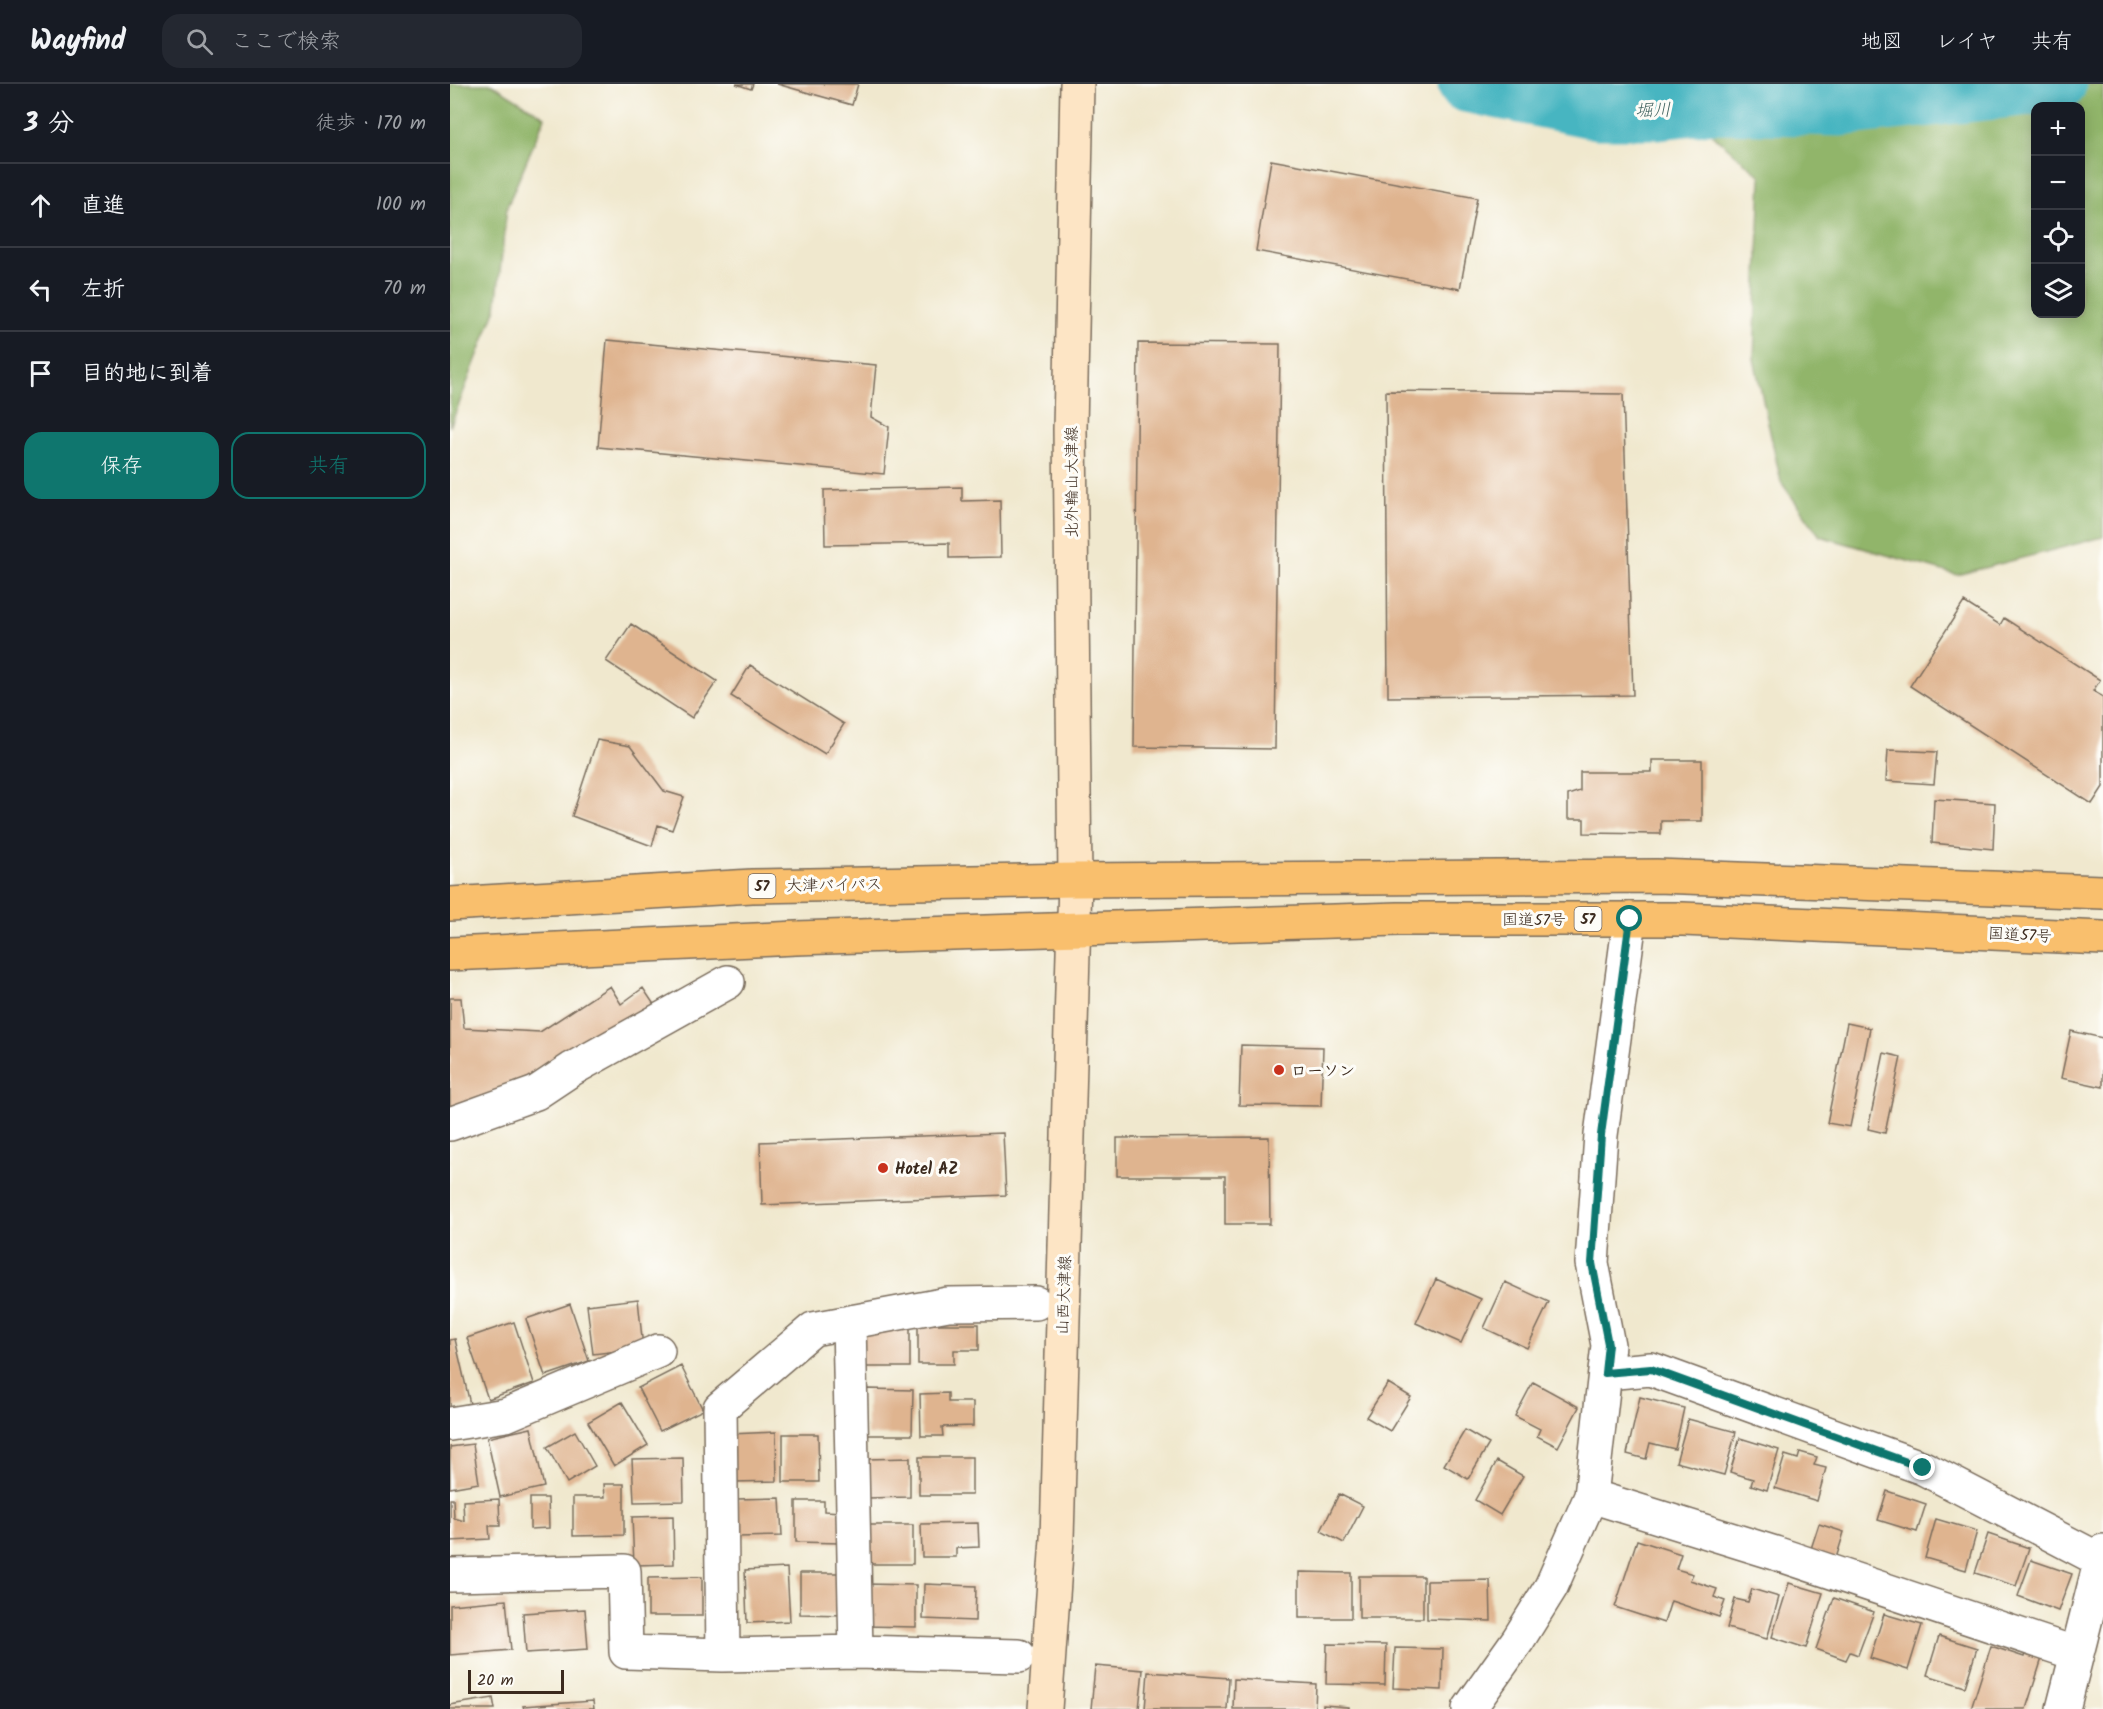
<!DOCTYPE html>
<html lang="ja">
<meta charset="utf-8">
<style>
:root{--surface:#171b24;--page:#242831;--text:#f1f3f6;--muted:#9ea1a6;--line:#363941;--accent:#0f766e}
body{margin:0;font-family:Kalam,"Klee One",sans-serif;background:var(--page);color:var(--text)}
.controls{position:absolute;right:18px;top:18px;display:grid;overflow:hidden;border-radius:12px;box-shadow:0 3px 15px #0003}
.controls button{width:54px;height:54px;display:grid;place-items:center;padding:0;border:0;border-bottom:2px solid var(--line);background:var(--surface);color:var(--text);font:30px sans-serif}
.scale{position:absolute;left:18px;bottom:15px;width:96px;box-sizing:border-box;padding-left:6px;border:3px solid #3b2a1e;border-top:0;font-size:16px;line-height:21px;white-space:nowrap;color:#3b2a1e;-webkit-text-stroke:4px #fdfcf7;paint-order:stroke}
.stop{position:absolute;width:18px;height:18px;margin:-14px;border:4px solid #0f766e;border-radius:50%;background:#fff}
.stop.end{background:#0f766e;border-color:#fff;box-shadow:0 2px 6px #0008}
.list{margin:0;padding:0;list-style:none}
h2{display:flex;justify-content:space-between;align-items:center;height:78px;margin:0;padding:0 24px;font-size:26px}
h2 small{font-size:20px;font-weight:400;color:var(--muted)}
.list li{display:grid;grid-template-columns:39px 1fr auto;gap:18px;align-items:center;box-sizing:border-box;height:84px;padding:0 24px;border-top:2px solid var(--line)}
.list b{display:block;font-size:22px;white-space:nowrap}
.list em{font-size:20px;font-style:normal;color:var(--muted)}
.actions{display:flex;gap:12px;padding:18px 24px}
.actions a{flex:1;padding:14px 0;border:2px solid var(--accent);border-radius:18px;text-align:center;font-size:21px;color:var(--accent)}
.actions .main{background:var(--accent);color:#fff}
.icon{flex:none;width:33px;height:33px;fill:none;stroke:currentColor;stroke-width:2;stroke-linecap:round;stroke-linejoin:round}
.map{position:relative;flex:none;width:1653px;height:1625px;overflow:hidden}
header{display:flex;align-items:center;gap:36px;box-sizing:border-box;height:84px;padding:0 30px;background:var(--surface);border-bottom:2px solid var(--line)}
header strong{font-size:28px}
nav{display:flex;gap:33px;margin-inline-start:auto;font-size:21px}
.search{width:420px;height:54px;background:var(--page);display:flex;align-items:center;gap:15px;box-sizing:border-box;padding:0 21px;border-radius:18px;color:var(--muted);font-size:22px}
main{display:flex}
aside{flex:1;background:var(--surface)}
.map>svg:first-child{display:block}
</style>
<header>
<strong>Wayfind</strong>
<div class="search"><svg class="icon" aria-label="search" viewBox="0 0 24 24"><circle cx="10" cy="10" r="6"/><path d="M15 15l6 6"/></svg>ここで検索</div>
<nav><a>地図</a><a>レイヤ</a><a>共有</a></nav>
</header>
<main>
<aside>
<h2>3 分<small>徒歩 · 170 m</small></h2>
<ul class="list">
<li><svg class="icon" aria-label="ahead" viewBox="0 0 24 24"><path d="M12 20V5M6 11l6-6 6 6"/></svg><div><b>直進</b></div><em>100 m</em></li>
<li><svg class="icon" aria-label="left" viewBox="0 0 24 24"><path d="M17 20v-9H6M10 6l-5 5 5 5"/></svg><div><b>左折</b></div><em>70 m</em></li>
<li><svg class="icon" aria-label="arrive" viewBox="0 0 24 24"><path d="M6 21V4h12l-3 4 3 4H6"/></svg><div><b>目的地に到着</b></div></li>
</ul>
<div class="actions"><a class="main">保存</a><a>共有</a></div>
</aside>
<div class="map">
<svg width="1653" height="1625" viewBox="0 0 1653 1625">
<rect width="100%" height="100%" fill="#fdfcf7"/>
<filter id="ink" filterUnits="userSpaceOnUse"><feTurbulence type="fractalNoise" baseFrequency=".0167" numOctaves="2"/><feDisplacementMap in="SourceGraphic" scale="12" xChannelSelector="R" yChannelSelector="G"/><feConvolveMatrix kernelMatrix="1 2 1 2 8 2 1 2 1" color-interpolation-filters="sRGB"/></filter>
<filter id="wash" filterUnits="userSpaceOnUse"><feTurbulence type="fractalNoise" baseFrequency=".008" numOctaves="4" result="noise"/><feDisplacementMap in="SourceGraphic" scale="24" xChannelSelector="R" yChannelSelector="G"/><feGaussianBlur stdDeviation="1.35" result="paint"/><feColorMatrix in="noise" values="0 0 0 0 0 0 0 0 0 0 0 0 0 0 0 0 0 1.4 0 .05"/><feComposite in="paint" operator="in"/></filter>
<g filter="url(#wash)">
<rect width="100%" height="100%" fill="#f0e8ce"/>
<path fill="#91b56a" stroke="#667044" stroke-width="1.5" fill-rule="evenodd" d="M 0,0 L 42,0 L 95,33 L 57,123 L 46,224 L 0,343 Z
M 1203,0 L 1653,0 L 1653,453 L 1507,491 L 1370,452 L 1331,398 L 1304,275 L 1311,92 ZM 1630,22 L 1630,230 L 1586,230 L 1586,22 Z"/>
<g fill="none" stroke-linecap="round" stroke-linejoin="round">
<path stroke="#47b5c1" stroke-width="57" d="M 1016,0 L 1148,27 L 1208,27 L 1265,21 L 1390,24 L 1608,0"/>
</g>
<g id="blocks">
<path fill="#dfb48f" d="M 286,0 L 303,0 L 301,5 Z
M 327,0 L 408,0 L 402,21 Z
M 821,76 L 1027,114 L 1010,205 L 806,167 Z
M 157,256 L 426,281 L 421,333 L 439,343 L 434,390 L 148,363 Z
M 688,259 L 830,260 L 825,665 L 684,663 Z
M 936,307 L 1173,310 L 1183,611 L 938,613 Z
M 512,403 L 512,417 L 550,416 L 551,473 L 499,474 L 499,459 L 375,461 L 374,406 Z
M 1514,518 L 1550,541 L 1554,534 L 1650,596 L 1643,607 L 1653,613 L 1653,703 L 1642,720 L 1460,602 Z
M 181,540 L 267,597 L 242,634 L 156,577 Z
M 300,581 L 394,640 L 375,670 L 281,612 Z
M 147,656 L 180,662 L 214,707 L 234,713 L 222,746 L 208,741 L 202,762 L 122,732 Z
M 1438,666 L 1487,668 L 1484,700 L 1436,697 Z
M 1202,676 L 1252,676 L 1252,737 L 1211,737 L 1211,750 L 1134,749 L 1134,735 L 1118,735 L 1118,711 L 1130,707 L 1130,688 L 1202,688 Z
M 1484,715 L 1545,719 L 1543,765 L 1482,759 Z
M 160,902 L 171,920 L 193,904 L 207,925 L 54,1014 L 0,1029 L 0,914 L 11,914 L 14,944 L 90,948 Z
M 1397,939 L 1420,944 L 1400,1043 L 1377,1039 Z
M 1621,947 L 1653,954 L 1653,1003 L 1611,994 Z
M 791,961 L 873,963 L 871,1022 L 789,1021 Z
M 1434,969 L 1451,973 L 1435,1049 L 1418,1045 Z
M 553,1049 L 556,1111 L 312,1121 L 310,1058 Z
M 819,1053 L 820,1140 L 775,1140 L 775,1092 L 667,1092 L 667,1054 Z
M 986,1195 L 1031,1215 L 1011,1259 L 966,1239 Z
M 1055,1198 L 1099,1218 L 1077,1264 L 1034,1244 Z
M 188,1215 L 193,1264 L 143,1270 L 137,1221 Z
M 120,1220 L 139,1277 L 95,1292 L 76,1235 Z
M 64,1238 L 84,1299 L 38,1315 L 17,1254 Z
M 468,1240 L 529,1240 L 529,1266 L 504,1266 L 504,1280 L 468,1280 Z
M 460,1241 L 460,1283 L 412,1283 L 412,1242 Z
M 5,1255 L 20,1320 L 0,1325 L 0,1256 Z
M 231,1282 L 253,1326 L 210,1347 L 188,1304 Z
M 1083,1298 L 1129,1323 L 1108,1363 L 1087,1352 L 1090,1345 L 1065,1332 Z
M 938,1299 L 961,1313 L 940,1347 L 916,1333 Z
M 417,1305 L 463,1306 L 462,1351 L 417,1351 Z
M 498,1309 L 498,1318 L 523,1318 L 523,1342 L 492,1343 L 493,1352 L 471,1352 L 470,1310 Z
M 1190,1313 L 1234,1324 L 1225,1365 L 1200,1359 L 1196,1375 L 1177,1370 Z
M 172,1318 L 198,1361 L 164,1382 L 138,1338 Z
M 1238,1335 L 1286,1348 L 1274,1391 L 1226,1378 Z
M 81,1344 L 94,1403 L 50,1413 L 37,1354 Z
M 1015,1346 L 1039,1360 L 1018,1395 L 994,1381 Z
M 125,1347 L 145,1382 L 117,1399 L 97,1363 Z
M 326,1348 L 327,1397 L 282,1398 L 280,1350 Z
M 333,1350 L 368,1350 L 369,1398 L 333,1398 Z
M 1290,1354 L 1329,1366 L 1317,1406 L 1301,1401 L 1303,1395 L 1280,1388 Z
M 23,1360 L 29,1399 L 0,1404 L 0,1363 Z
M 1350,1368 L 1367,1373 L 1364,1381 L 1376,1384 L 1367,1417 L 1325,1404 L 1335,1371 L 1348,1375 Z
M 469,1373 L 522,1373 L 522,1411 L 469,1411 Z
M 233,1374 L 234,1417 L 184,1418 L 182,1375 Z
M 460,1374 L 460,1413 L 417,1414 L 416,1375 Z
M 1047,1377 L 1073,1392 L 1050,1431 L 1025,1416 Z
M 154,1400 L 174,1400 L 174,1451 L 123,1452 L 123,1413 L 155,1413 Z
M 1437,1407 L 1476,1420 L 1467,1448 L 1428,1436 Z
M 889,1410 L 913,1422 L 894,1459 L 871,1447 Z
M 80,1414 L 98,1414 L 99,1444 L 80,1445 Z
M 330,1414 L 332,1452 L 287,1453 L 287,1415 Z
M 0,1415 L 3,1415 L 4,1434 L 14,1437 L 13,1417 L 49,1415 L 50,1442 L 39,1442 L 40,1455 L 0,1457 Z
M 346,1417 L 374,1417 L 374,1427 L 392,1428 L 391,1459 L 346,1458 Z
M 223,1432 L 224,1480 L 184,1481 L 182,1433 Z
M 1486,1435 L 1527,1447 L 1516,1486 L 1475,1474 Z
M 528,1439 L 529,1463 L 506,1464 L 506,1473 L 472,1473 L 471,1440 Z
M 1369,1440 L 1394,1448 L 1384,1481 L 1358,1474 Z
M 416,1441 L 463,1441 L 463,1480 L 416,1480 Z
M 1538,1450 L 1579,1464 L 1566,1502 L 1525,1489 Z
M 1187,1456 L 1231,1470 L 1226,1485 L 1243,1490 L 1240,1496 L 1267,1505 L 1264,1513 L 1275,1517 L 1269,1533 L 1221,1517 L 1214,1539 L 1165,1523 Z
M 1581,1476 L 1622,1490 L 1608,1527 L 1568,1512 Z
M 337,1484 L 340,1537 L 297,1539 L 295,1486 Z
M 849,1488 L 901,1489 L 901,1534 L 849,1534 Z
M 350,1489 L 396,1489 L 395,1531 L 350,1530 Z
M 909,1492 L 973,1492 L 973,1534 L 909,1534 Z
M 252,1493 L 252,1532 L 198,1532 L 198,1494 Z
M 1040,1496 L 1041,1537 L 977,1535 L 977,1497 Z
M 1339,1499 L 1373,1509 L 1356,1564 L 1322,1553 Z
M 415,1500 L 466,1501 L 466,1543 L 414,1542 Z
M 474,1500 L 526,1502 L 525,1537 L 473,1535 Z
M 1302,1505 L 1329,1513 L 1317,1555 L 1277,1544 L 1285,1515 L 1298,1518 Z
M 1384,1514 L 1424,1528 L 1408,1571 L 1400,1568 L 1396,1576 L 1366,1565 Z
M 56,1516 L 61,1566 L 0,1571 L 0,1521 Z
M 135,1525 L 138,1565 L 76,1569 L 73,1529 Z
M 1434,1530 L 1472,1541 L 1458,1586 L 1420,1574 Z
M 1489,1552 L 1527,1564 L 1515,1603 L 1477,1591 Z
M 877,1560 L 936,1561 L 935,1601 L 876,1600 Z
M 1541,1562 L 1574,1573 L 1576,1566 L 1593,1571 L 1576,1625 L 1521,1625 Z
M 945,1564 L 993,1565 L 992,1606 L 943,1604 Z
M 645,1582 L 693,1586 L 689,1625 L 641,1625 Z
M 698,1588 L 779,1594 L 777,1625 L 695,1625 Z
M 784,1595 L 866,1600 L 865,1625 L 783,1625 Z
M 43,1614 L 45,1625 L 0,1625 L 0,1621 Z
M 143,1617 L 144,1625 L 74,1625 L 73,1622 Z
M 873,1621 L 899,1623 L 899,1625 L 873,1625 Z"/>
</g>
</g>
<g filter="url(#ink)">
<use href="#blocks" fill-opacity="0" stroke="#7a6c5c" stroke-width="1.5"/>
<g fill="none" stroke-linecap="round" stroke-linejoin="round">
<g stroke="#7a6c5c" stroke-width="36">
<path id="street" d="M 0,1040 L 86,1009 L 122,985 L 278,898
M 399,1238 L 406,1568
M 1155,1289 L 1201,1285 L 1473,1384 L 1650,1476
M 0,1340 L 56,1331 L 208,1267
M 1141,1412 L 1325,1469 L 1627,1570
M 0,1491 L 174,1487 L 176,1568 L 273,1571 L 406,1568 L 569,1572
M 273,1571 L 270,1324 L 363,1245 L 498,1220 L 586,1219
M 1019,1625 L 1068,1556 L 1101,1503 L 1141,1412 L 1158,1261 L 1142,1179 L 1151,1051 L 1180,835
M 1613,1625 L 1653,1467"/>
</g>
<g stroke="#7a6c5c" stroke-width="36">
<path id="secondary" d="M 595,1625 L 607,1455 L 625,796 L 620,345 L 627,0"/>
</g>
<g stroke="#7a6c5c" stroke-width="36">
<path id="highway" d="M 0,820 L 302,802 L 625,796 L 1207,792 L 1653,808
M 0,870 L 346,854 L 948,835 L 1233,835 L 1653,854"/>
</g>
<use href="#street" stroke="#fff" stroke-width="33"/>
<use href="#secondary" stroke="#fde5c5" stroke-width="33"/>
<use href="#highway" stroke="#f9bf6d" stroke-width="33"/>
</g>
</g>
<g fill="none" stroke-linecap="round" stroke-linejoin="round" filter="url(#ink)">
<path stroke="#0f766e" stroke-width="8" d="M 1180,835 L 1151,1051 L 1142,1179 L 1158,1260 L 1155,1289 L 1201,1285 L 1473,1384"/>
</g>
<g fill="#c8321e" stroke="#fdfcf7" stroke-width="2">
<circle cx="829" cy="986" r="6"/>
<circle cx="433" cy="1084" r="6"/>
</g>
<g text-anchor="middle" stroke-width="6" stroke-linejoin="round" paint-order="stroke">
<g fill="#fdfcf7" stroke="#75695f" stroke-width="1.5">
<rect x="298.5" y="790" width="27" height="24" rx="4.5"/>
<rect x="1124.5" y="823" width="27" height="24" rx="4.5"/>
</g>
<g font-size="15" font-weight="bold" fill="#3b2a1e">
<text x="312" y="807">57</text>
<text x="1138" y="840">57</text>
</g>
<g font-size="16" fill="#3b2a1e" stroke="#fdfcf7">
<text transform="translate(621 398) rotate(-90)" y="6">北外輪山大津線</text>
<text transform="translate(384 800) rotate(-1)" y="6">大津バイパス</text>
<text x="1084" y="841">国道57号</text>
<text transform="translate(1570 850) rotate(3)" y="6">国道57号</text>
<text transform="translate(613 1211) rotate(-88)" y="6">山西大津線</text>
</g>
<g font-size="16" font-weight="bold" fill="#3b2a1e" stroke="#fdfcf7" text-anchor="start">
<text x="841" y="992">ローソン</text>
<text x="445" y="1090">Hotel AZ</text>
</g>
<g font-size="18" font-style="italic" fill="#40625f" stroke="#fdfcf7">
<text transform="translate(1203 26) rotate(-2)" y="6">堀川</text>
</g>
</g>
</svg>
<div class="controls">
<button>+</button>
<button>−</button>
<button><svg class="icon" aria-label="locate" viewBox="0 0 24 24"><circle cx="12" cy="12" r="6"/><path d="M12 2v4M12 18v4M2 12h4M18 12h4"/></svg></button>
<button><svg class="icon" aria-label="layers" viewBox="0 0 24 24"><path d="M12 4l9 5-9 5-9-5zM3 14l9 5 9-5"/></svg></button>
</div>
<div class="scale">20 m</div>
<div class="stop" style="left:1180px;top:835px"></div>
<div class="stop end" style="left:1473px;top:1384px"></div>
</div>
</main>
